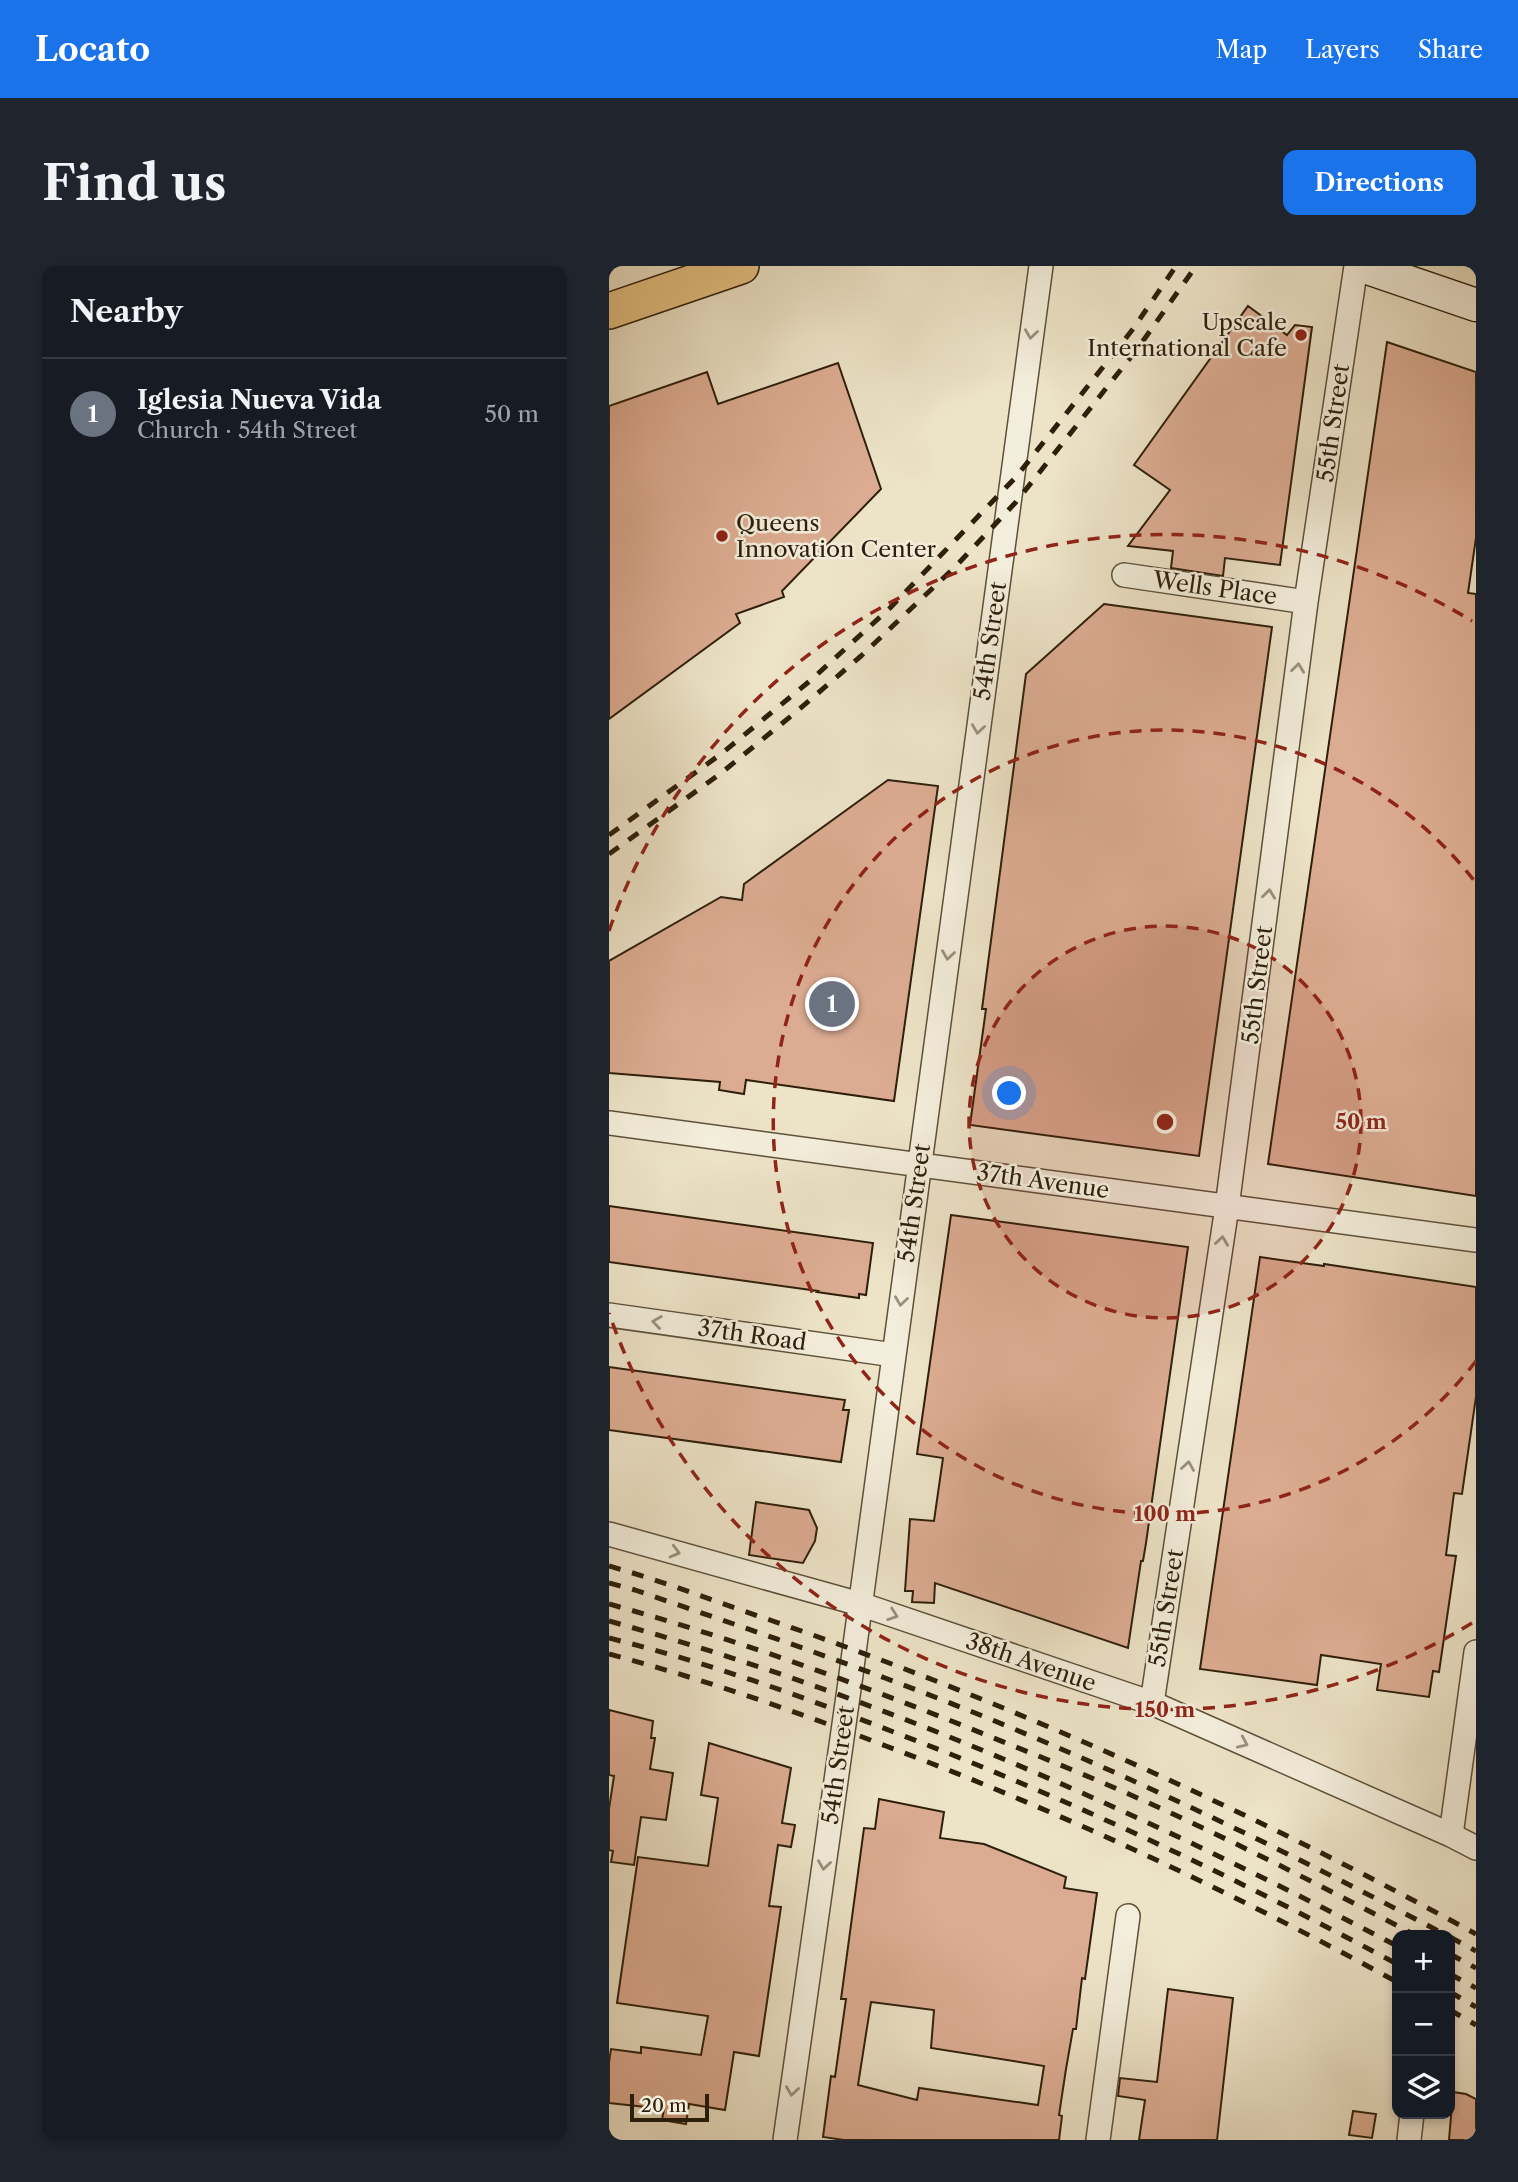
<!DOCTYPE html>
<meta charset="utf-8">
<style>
:root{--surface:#171b24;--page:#20242c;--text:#f1f3f6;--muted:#9ea1a6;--line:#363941;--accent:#1a73e8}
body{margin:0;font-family:"Libre Caslon Text",serif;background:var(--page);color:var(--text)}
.controls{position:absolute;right:21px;bottom:21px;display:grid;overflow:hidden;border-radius:14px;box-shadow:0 4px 10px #0003}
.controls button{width:63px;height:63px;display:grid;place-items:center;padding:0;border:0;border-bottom:2px solid var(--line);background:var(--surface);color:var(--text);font:35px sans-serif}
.scale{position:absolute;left:21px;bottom:18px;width:79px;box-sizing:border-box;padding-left:7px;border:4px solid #2e1f0b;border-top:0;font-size:19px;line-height:24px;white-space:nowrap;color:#2e1f0b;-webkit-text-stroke:5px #f3eddb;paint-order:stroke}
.you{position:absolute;left:401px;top:828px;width:24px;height:24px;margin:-18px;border:5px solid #fff;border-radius:50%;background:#1a73e8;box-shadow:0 0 0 10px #1a73e833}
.badge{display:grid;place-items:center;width:46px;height:46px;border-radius:50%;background:var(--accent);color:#fff;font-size:23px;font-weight:700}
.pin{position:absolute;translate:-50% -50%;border:4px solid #fff;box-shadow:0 2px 7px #0006}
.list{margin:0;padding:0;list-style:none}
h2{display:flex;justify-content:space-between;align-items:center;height:91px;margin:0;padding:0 28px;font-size:30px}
h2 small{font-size:23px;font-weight:400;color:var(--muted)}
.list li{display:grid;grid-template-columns:46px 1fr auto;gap:21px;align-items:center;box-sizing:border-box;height:112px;padding:0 28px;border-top:2px solid var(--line)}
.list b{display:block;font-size:26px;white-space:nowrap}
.list p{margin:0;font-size:23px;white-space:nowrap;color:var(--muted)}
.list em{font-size:23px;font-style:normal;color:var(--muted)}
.icon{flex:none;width:38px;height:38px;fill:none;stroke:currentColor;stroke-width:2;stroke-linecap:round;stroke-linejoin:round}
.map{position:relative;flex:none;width:867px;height:1874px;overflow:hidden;border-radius:14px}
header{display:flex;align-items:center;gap:42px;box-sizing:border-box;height:98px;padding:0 35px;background:var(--accent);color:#fff}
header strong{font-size:33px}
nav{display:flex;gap:38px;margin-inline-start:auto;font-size:24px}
.intro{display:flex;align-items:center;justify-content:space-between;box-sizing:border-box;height:168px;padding:0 42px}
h1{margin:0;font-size:49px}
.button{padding:18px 32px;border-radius:14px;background:var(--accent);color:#fff;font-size:24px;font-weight:700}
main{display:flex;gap:42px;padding:0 42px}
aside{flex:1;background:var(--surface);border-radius:14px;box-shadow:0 4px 10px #0003}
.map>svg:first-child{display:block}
</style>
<header>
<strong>Locato</strong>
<nav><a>Map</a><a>Layers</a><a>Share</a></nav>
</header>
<div class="intro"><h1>Find us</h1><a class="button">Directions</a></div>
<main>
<aside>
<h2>Nearby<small></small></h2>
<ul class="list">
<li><span class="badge" style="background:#6b7280">1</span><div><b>Iglesia Nueva Vida</b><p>Church · 54th Street</p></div><em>50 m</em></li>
</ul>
</aside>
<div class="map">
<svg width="867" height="1874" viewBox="0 0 867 1874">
<rect width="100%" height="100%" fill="#ede3c7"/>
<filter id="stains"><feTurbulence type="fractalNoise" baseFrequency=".00286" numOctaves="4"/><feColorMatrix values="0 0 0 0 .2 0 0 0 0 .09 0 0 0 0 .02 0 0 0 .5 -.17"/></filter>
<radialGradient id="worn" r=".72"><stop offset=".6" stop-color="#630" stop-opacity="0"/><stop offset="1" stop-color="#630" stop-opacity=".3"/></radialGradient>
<path fill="#dcac92" stroke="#2e1f0b" stroke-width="2" fill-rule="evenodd" d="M 639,40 L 678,69 L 686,59 L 703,61 L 671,299 L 616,292 L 614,310 L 562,302 L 564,285 L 519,280 L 561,224 L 525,199 Z
M 778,76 L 867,106 L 867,272 L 859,327 L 867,328 L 867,930 L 659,898 Z
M 229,97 L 272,223 L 173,325 L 175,331 L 127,348 L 131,357 L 0,453 L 0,140 L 98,106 L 109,138 Z
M 495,338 L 663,361 L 590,890 L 361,859 L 377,743 L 373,743 L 417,408 Z
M 279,514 L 329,520 L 285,835 L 137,814 L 135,828 L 110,824 L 111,816 L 0,807 L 0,695 L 112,631 L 133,634 L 135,618 Z
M 0,940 L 264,977 L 257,1029 L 250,1028 L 250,1032 L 208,1026 L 209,1025 L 0,996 Z
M 342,949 L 579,981 L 537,1277 L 534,1295 L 532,1295 L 519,1382 L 326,1317 L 325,1337 L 303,1336 L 304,1325 L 296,1325 L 301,1253 L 325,1255 L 334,1192 L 308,1188 Z
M 651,991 L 715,1000 L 715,998 L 867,1021 L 867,1131 L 853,1228 L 845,1227 L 837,1289 L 847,1290 L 830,1406 L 824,1405 L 820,1431 L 768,1424 L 772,1398 L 712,1389 L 708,1419 L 591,1403 Z
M 0,1101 L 236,1134 L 234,1144 L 240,1144 L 232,1196 L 0,1164 Z
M 147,1236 L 200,1244 L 208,1262 L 206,1275 L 194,1297 L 140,1289 Z
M 0,1444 L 44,1455 L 42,1472 L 46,1472 L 41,1503 L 64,1507 L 57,1554 L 32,1551 L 25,1599 L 2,1596 L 4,1585 L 0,1584 L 0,1543 L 5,1510 L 0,1509 Z
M 100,1477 L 182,1502 L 173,1557 L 186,1559 L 182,1581 L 169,1579 L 160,1640 L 172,1641 L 150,1790 L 125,1786 L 116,1844 L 80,1838 L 77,1858 L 53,1854 L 55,1843 L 0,1837 L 0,1796 L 2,1783 L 32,1787 L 32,1781 L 92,1789 L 99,1750 L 8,1737 L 29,1591 L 99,1600 L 109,1532 L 92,1529 Z
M 270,1533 L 335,1546 L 331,1572 L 375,1578 L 457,1611 L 455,1622 L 488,1627 L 476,1713 L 473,1712 L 467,1763 L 464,1763 L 457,1803 L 450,1849 L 453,1850 L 450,1874 L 235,1874 L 214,1871 L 222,1810 L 226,1811 L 237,1733 L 232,1733 L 255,1562 L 266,1563 ZM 262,1736 L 325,1744 L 322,1782 L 435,1800 L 429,1839 L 310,1822 L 308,1834 L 249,1819 Z
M 559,1723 L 624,1732 L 608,1874 L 530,1874 L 536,1834 L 509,1830 L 511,1812 L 548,1816 Z
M 844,1826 L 857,1828 L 867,1833 L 867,1874 L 840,1874 Z
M 744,1845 L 767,1848 L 763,1872 L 740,1869 Z"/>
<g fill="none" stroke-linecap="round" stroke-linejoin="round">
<g stroke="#5e503a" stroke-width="26">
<path id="minor" d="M 515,309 L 697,336
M 0,857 L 867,974
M 0,1049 L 285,1089
M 0,1268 L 251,1338 L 543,1437 L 842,1569 L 867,1582
M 543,1437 L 618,941 L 697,336 L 747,0
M 842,1569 L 867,1386
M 176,1874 L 241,1416 L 432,0
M 489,1874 L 519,1650
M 800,1874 L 803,1848"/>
</g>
<g stroke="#2e1f0b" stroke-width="35">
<path id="secondary" d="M 753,0 L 867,39"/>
</g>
<g stroke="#2e1f0b" stroke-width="38">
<path id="primary" d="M 0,45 L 132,0"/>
</g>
<use href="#minor" stroke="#f3eddb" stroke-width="23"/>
<use href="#secondary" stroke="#f3eddb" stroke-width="32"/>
<use href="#primary" stroke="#e6c284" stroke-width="35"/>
<path stroke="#2e1f0b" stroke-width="5" stroke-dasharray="12 12" stroke-linecap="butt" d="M 0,569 L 112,488 L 202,414 L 281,342 L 407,211 L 524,63 L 567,0
M 0,588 L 111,508 L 187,446 L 252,390 L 347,300 L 407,236 L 529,82 L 587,0
M 0,1300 C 54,1315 107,1336 161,1354 C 405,1438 640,1544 867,1668
M 0,1317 L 26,1324 C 110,1353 193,1381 276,1412 C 469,1484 655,1573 837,1669
M 0,1338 C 123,1372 242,1415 360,1462 C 397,1477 435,1492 473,1508 C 586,1555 697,1612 806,1669
M 0,1355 C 275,1431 536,1548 788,1680
M 0,1372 C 96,1396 190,1429 282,1465 C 456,1531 624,1610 788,1698
M 0,1388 C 94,1413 186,1445 277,1480 C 453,1546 623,1626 788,1716
M 841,1671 L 867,1685
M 841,1688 L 867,1702
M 841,1708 L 867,1722
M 841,1726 L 867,1741
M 841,1744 L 867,1759"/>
</g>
<defs><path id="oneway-chevron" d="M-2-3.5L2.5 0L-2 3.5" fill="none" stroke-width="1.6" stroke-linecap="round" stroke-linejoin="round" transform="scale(1.75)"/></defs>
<g stroke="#9a907d">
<use href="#oneway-chevron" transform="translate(422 68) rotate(98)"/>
<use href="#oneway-chevron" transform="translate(689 402) rotate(-83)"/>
<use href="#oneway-chevron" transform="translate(369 463) rotate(98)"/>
<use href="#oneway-chevron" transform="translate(660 628) rotate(-83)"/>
<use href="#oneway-chevron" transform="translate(339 689) rotate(98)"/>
<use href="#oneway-chevron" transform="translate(613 975) rotate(-82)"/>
<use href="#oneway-chevron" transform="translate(292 1035) rotate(98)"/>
<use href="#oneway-chevron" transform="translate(48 1056) rotate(-172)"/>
<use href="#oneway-chevron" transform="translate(579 1200) rotate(-81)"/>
<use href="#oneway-chevron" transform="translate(66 1286) rotate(15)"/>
<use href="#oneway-chevron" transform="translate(284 1349) rotate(19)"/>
<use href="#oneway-chevron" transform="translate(634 1477) rotate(24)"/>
<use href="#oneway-chevron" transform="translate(215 1599) rotate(98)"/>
<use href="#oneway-chevron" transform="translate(183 1825) rotate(98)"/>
</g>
<circle cx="556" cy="856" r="196" fill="#8f2418" fill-opacity=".12"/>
<g fill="none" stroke="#8f2418" stroke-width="3.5" stroke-dasharray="12 9">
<circle cx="556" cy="856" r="196"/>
<path d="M867 1095A392 392 0 1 1 867 617"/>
<path d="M863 1357A588 588 0 0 1 0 1047M0 665A588 588 0 0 1 863 355"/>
</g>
<g fill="#8f2418" stroke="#f3eddb" stroke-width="2.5">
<circle cx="692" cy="69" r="7"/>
<circle cx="113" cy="270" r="7"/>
</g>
<g text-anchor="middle" stroke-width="5" stroke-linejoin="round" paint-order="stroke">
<g font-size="23" fill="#2e1f0b" stroke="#f3eddb" text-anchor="end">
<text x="678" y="64">Upscale<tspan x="678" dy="26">International Cafe</tspan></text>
<text x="127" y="265" text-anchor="start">Queens<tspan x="127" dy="26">Innovation Center</tspan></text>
</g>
<g font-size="23" fill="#2e1f0b" stroke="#f3eddb">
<text transform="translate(724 157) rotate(-82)" y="8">55th Street</text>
<text transform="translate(606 322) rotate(8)" y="8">Wells Place</text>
<text transform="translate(381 375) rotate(-82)" y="8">54th Street</text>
<text transform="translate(648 719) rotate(-83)" y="8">55th Street</text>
<text transform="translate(434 915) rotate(8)" y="8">37th Avenue</text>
<text transform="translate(305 937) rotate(-82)" y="8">54th Street</text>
<text transform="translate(143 1069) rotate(8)" y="8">37th Road</text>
<text transform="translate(557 1342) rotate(-81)" y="8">55th Street</text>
<text transform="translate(422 1396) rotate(19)" y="8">38th Avenue</text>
<text transform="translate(229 1499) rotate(-82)" y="8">54th Street</text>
</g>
</g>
<circle cx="556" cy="856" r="10" fill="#8f2418" stroke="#f3eddb" stroke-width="3.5"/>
<g font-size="21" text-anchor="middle" font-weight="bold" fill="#8f2418" stroke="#f3eddb" stroke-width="5" stroke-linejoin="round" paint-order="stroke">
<text x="752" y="863">50 m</text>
<text x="556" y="1255">100 m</text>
<text x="556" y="1451">150 m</text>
</g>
<rect width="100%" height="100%" filter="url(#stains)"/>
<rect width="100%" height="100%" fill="url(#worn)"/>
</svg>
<div class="controls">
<button>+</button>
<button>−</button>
<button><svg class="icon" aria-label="layers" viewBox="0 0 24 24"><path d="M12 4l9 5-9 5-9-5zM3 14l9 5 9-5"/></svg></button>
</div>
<div class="scale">20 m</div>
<div class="you"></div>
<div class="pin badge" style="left:223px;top:738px;background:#6b7280">1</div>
</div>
</main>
